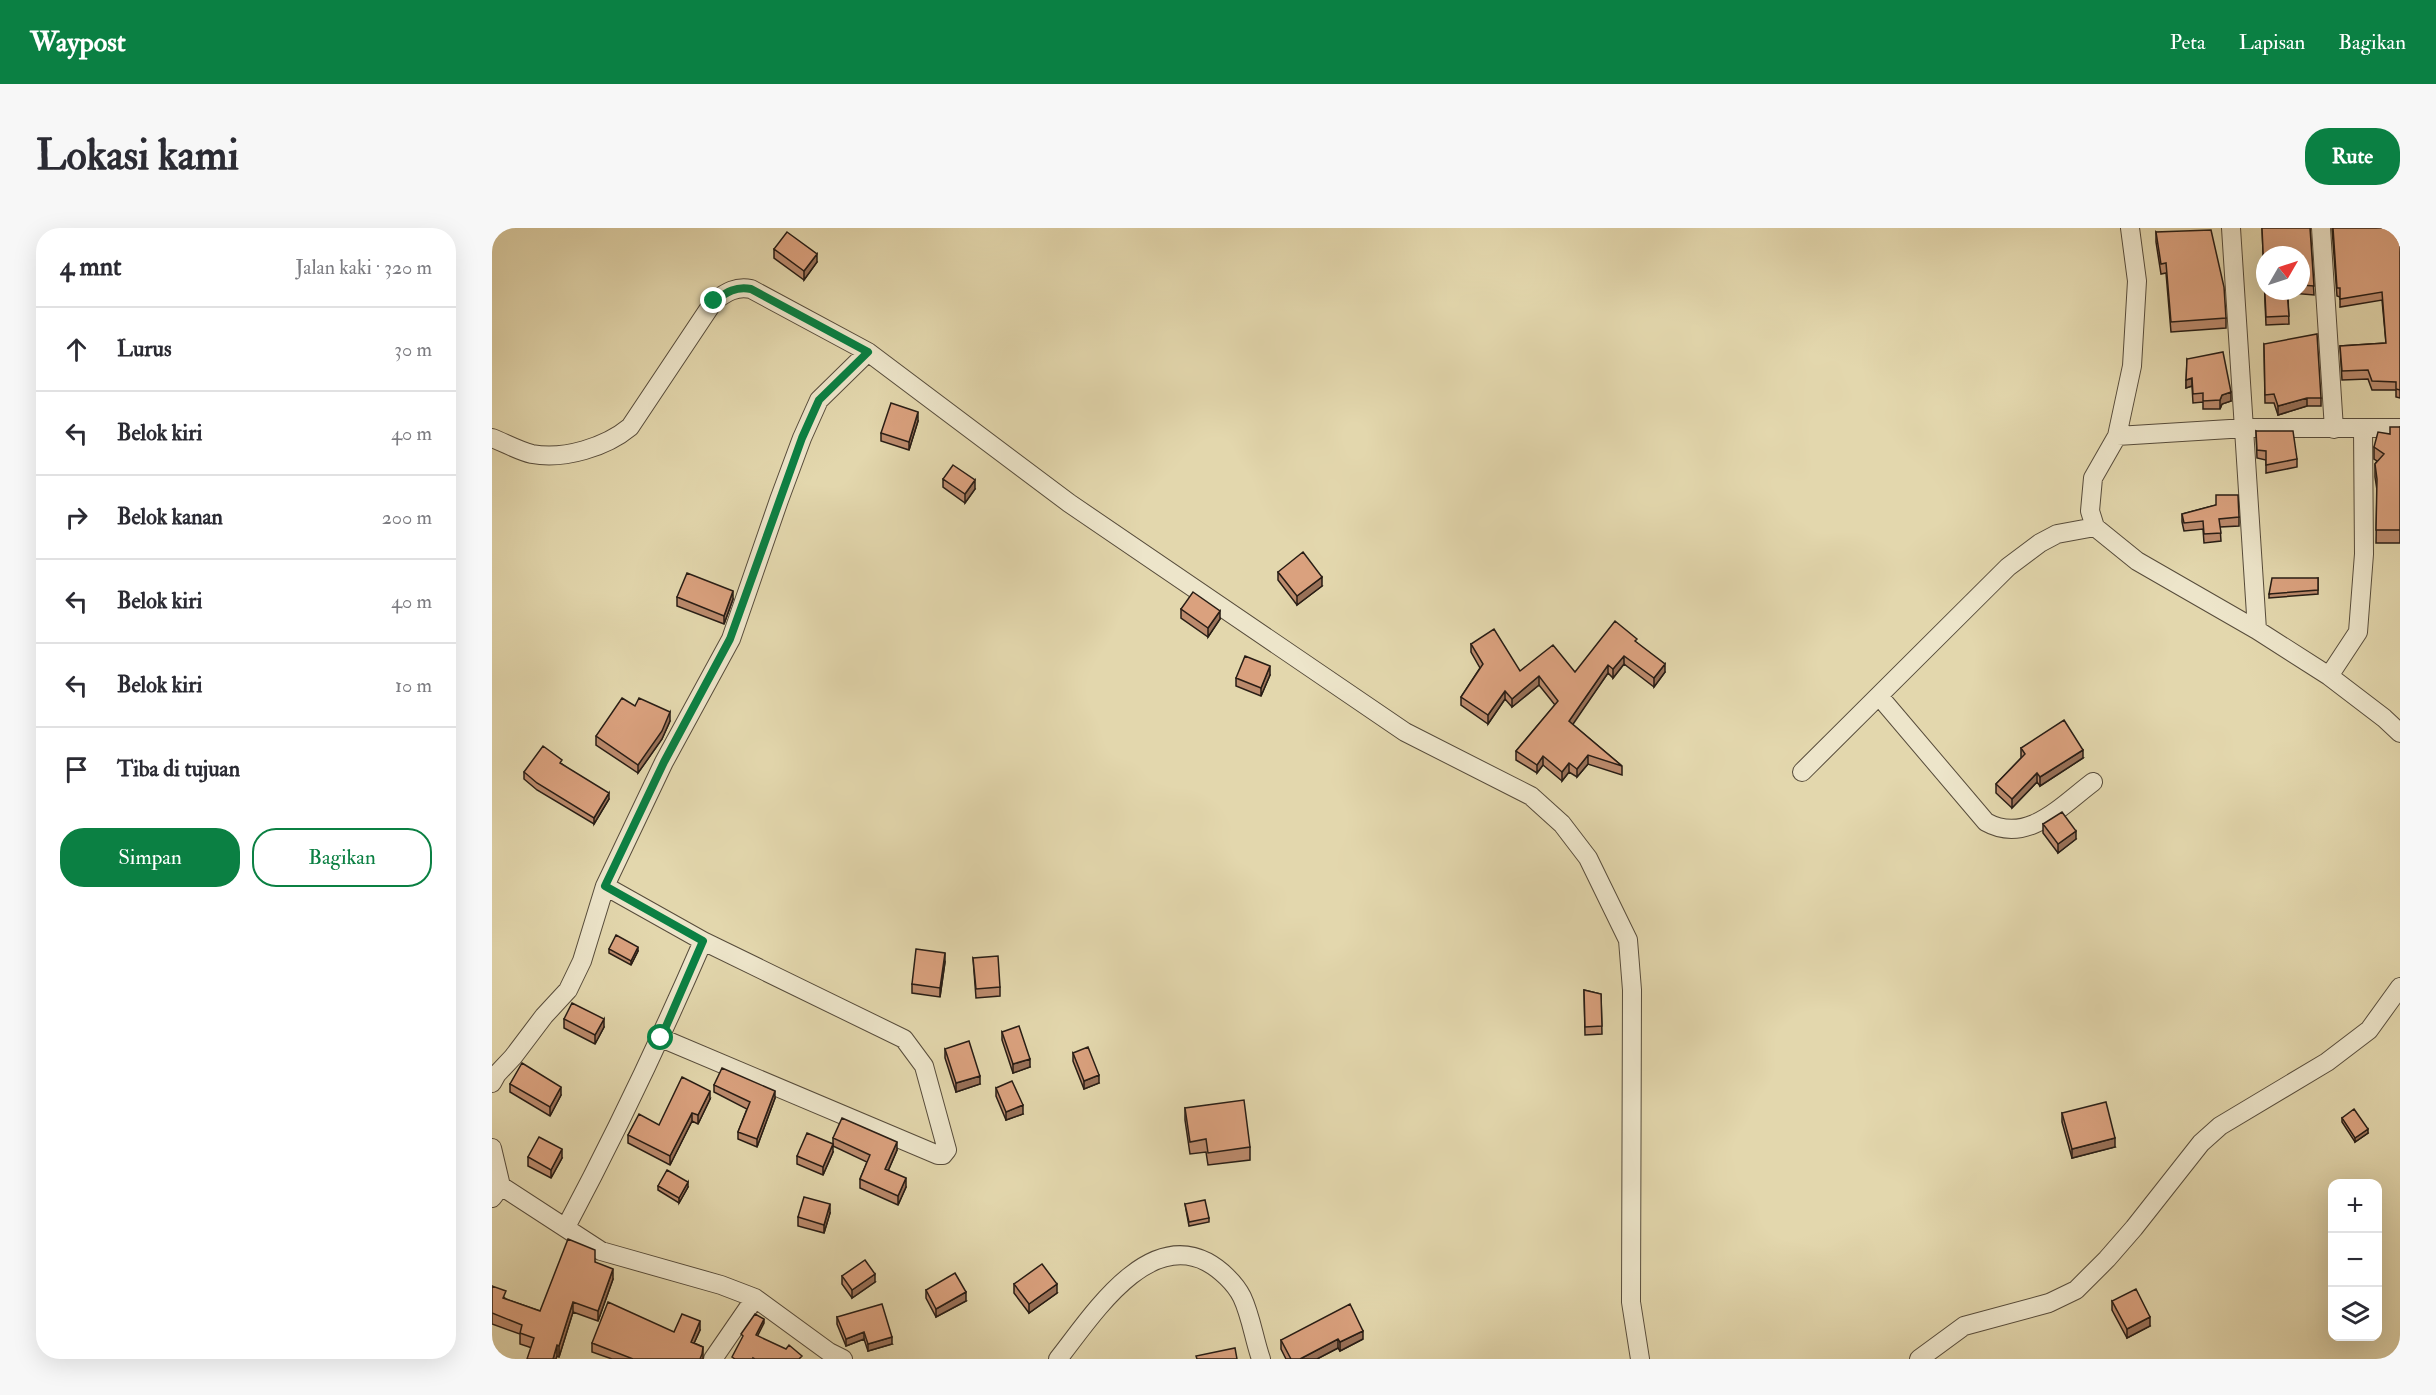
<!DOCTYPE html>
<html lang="id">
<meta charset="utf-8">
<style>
:root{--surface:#fff;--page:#f7f7f7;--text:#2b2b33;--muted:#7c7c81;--line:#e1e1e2;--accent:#0b8043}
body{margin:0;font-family:"IM FELL Double Pica",serif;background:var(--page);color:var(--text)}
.controls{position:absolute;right:18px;bottom:18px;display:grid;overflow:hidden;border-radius:12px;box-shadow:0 6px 24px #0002}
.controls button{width:54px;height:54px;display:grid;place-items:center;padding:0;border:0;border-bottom:2px solid var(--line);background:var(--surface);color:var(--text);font:30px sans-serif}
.compass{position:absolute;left:1764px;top:18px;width:54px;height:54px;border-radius:50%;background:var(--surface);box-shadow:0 6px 24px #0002;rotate:51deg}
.stop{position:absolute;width:18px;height:18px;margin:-14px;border:4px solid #0b8043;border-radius:50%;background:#fff}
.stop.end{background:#0b8043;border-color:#fff;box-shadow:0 2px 6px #0008}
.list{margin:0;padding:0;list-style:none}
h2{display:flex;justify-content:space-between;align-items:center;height:78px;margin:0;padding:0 24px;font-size:26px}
h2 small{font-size:20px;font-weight:400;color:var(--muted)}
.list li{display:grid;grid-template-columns:39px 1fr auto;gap:18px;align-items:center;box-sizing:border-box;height:84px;padding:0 24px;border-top:2px solid var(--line)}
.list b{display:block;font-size:22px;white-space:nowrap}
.list em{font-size:20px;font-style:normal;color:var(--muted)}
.actions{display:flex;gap:12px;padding:18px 24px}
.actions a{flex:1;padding:14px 0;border:2px solid var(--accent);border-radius:24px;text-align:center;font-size:21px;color:var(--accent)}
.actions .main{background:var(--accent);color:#fff}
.icon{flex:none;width:33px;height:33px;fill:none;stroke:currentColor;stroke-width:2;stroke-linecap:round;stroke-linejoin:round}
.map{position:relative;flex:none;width:1908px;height:1131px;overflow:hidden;border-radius:24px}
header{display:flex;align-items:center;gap:36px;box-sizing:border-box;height:84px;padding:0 30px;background:var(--accent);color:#fff}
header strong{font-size:28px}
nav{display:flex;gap:33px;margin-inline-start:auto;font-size:21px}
.intro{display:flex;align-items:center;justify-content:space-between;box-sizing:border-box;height:144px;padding:0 36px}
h1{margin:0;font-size:42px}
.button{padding:15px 27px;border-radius:24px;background:var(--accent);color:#fff;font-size:21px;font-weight:700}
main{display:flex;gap:36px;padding:0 36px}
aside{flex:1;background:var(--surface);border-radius:24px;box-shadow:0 6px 24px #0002}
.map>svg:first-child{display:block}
</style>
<header>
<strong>Waypost</strong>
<nav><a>Peta</a><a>Lapisan</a><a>Bagikan</a></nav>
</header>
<div class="intro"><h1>Lokasi kami</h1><a class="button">Rute</a></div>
<main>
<aside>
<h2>4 mnt<small>Jalan kaki · 320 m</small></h2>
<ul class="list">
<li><svg class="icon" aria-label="ahead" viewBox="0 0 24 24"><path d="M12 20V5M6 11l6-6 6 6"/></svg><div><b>Lurus</b></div><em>30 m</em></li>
<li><svg class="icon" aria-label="left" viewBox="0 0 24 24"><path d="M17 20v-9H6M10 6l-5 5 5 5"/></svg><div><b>Belok kiri</b></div><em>40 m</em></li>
<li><svg class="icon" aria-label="right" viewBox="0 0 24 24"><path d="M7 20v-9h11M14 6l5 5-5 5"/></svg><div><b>Belok kanan</b></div><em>200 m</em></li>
<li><svg class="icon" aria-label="left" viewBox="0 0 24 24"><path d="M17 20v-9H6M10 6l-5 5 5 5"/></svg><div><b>Belok kiri</b></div><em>40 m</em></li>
<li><svg class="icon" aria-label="left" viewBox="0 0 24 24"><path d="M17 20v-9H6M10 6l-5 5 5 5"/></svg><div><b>Belok kiri</b></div><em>10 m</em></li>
<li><svg class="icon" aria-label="arrive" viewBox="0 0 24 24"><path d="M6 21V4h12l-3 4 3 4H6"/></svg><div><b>Tiba di tujuan</b></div></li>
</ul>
<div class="actions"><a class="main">Simpan</a><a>Bagikan</a></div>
</aside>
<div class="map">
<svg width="1908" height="1131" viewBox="0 0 1908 1131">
<rect width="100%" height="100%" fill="#e3d7ad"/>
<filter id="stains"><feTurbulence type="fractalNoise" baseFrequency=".00333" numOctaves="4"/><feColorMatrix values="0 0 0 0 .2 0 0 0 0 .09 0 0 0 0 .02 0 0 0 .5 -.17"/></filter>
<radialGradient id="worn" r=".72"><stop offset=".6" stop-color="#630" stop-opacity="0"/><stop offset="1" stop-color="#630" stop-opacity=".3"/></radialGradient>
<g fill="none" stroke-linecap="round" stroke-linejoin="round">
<g stroke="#574c3b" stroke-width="20">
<path id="street" d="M 1638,0 L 1645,53 L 1640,138 L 1625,208 L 1601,250 L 1598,283 L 1603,299 L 1645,333 L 1765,402 L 1837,448 L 1892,490 L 1908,505
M 1739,0 L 1765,402
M 1829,0 L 1842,201
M 1625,208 L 1754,200 L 1908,200
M 0,210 C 13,215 27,223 40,226 C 72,232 114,219 138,199 L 222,73 C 235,64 244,58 259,61 L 376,124 L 577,275 L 913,504 L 1039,568 L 1070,596 L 1096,630 L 1136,712 L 1140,762 L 1139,1074 L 1148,1131
M 1837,448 L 1866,404 L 1872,326 L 1871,201
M 1387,468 L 1494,594 C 1535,617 1569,578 1601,554
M 1310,544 L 1516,339 L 1548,315 L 1565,306 L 1603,299
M 113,658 L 211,713 L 412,811 L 432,838 L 455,922 L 451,927 L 446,927 L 169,810
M 0,855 L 5,846 L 21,829 L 52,788 L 76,762 L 90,733 L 113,658 L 172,534 L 239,411 L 287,272 L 310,210 L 327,172 L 376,124
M 0,920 L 9,958 L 0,970
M 9,958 L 109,1023 L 229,1057 L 263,1070 L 337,1124 L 351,1131
M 74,999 C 124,905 169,810 211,713
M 221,1131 L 263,1070
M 566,1131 C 598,1091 653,1002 715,1034 C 728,1041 743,1055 750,1069 C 759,1088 762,1111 769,1131
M 1427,1131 L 1472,1098 L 1557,1075 L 1584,1062 L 1615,1031 L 1642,1000 L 1709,915 L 1728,898 L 1835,834 L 1877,802 L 1908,759"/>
</g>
<use href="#street" stroke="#ede5ca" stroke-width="18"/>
</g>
<path fill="#bb8a6c" stroke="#281d15" stroke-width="1.5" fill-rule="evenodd" d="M 1770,0 L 1818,0 L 1822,67 L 1799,65 L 1799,67 L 1796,67 L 1797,96 L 1774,97 ZM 1773,27 L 1809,27 L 1809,63 L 1773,63 Z
M 1840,0 L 1908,0 L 1908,170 L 1904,169 L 1904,162 L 1880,162 L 1876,151 L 1850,152 L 1848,118 L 1894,115 L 1890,72 L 1848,79 L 1848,69 L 1845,68 Z
M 1664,4 L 1734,90 L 1734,100 L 1679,104 L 1674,45 L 1669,46 L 1664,14 Z
M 282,21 L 325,34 L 312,52 L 282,30 Z
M 1772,116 L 1829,170 L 1829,178 L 1815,178 L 1786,187 L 1782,175 L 1773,175 Z
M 1695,131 L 1739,173 L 1730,176 L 1728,181 L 1711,181 L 1711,174 L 1701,175 L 1700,158 L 1694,160 Z
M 426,193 L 417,222 L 389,213 L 389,205 Z
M 1908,199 L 1908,315 L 1884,315 L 1885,262 L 1883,249 L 1883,236 L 1885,233 L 1882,231 L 1882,219 Z
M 1764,203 L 1805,231 L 1805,239 L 1774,245 L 1774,232 L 1765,230 Z
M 451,251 L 483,261 L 473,275 L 451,259 Z
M 1724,277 L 1747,289 L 1747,298 L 1728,299 L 1729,313 L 1712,315 L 1711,301 L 1692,303 L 1690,294 L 1690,286 Z
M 786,344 L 830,358 L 805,377 L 786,352 Z
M 1826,350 L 1826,366 L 1777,370 L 1777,366 Z
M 185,369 L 241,371 L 232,396 L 185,378 Z
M 689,381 L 728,391 L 716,409 L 689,390 Z
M 1145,415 L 1173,444 L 1162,459 L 1132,436 L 1121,450 L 1116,445 L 1080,496 L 1130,538 L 1130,547 L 1096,536 L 1085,549 L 1077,544 L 1070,553 L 1051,537 L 1045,545 L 1024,532 L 1024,523 L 1063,477 L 1047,457 L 1020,479 L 1013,471 L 996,496 L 969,477 L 969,469 L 988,440 L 979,424 L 979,416 L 1028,443 L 1083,444 Z
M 778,447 L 769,468 L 744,458 L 744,450 Z
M 143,478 L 178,493 L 170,511 L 146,545 L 104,517 L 104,508 Z
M 1529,520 L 1591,530 L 1548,558 L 1545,554 L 1520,580 L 1504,565 L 1504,556 L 1529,530 Z
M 70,536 L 117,571 L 102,596 L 45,562 L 32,551 L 32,544 Z
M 1551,596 L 1584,611 L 1566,625 L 1551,605 Z
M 117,721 L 146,723 L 139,737 L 117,725 Z
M 481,730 L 508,759 L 508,768 L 484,770 Z
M 453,734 L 448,769 L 420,765 L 420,756 Z
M 1092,762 L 1109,766 L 1110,806 L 1093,807 Z
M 72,791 L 112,799 L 103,816 L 72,800 Z
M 510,804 L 538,839 L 521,845 L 510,812 Z
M 453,821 L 488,856 L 464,864 L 453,830 Z
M 581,825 L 607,855 L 592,861 L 581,833 Z
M 18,856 L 69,867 L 58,888 L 18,864 Z
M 222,857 L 283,870 L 265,919 L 246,911 L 246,904 L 255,881 L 222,864 Z
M 504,860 L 531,886 L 514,892 L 504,868 Z
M 218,871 L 206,896 L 200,893 L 178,937 L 136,915 L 136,907 L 167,897 Z
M 693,880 L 758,919 L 758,932 L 716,937 L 714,924 L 698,926 L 693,892 Z
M 1570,885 L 1623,919 L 1580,930 L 1570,894 Z
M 1850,890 L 1876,905 L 1863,914 L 1850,894 Z
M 341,910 L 405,922 L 396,943 L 414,959 L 406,977 L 368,960 L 368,951 L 375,934 L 341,918 Z
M 341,924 L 331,947 L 305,936 L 305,928 Z
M 36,929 L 70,930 L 59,950 L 36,938 Z
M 166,958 L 196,959 L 187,975 L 166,962 Z
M 693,976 L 717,990 L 717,994 L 697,998 Z
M 338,985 L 332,1005 L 306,998 L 306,989 Z
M 103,1034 L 121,1051 L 106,1093 L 81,1084 L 67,1129 L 28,1116 L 28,1106 L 0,1096 L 0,1058 L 14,1071 L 48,1083 Z
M 350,1048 L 383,1054 L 360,1070 L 350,1056 Z
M 522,1056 L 565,1065 L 537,1085 L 522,1065 Z
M 434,1062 L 474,1073 L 444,1089 L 434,1070 Z
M 1620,1073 L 1658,1098 L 1635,1110 L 1620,1082 Z
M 345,1089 L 400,1116 L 376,1123 L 372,1111 L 354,1118 L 345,1096 Z
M 208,1102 L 202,1115 L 211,1119 L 211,1131 L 120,1131 L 100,1124 L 100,1115 L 182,1104 Z
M 871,1111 L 848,1123 L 846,1120 L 825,1131 L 794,1131 L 789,1121 L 789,1112 Z"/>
<path fill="#997158" stroke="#281d15" stroke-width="1.5" d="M 325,26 L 325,34 L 312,52 L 312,43 Z
M 1700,150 L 1700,158 L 1694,160 L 1694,152 Z
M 1739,164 L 1739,173 L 1730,176 L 1728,181 L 1728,172 L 1730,167 Z
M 1815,170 L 1815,178 L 1786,187 L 1786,178 Z
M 426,184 L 426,193 L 417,222 L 417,214 Z
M 483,252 L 483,261 L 473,275 L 473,266 Z
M 830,349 L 830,358 L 805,377 L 805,368 Z
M 241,363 L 241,371 L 232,396 L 232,388 Z
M 728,383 L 728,391 L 716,409 L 716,400 Z
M 1132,428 L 1132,436 L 1121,450 L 1121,441 Z
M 1173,436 L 1173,444 L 1162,459 L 1162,450 Z
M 1116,437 L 1116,445 L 1077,502 L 1077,493 Z
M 778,438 L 778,447 L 769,468 L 769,460 Z
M 1047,448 L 1047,457 L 1020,479 L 1020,471 Z
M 1013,463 L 1013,471 L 996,496 L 996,487 Z
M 178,484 L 178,493 L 170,511 L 146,545 L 146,537 Z
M 1591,522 L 1591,530 L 1548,558 L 1548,549 Z
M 1096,527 L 1096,536 L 1085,549 L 1085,541 Z
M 1051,528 L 1051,537 L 1045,545 L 1045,537 Z
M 1077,535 L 1077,544 L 1070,553 L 1070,544 Z
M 1545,545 L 1545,554 L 1520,580 L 1520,571 Z
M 117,565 L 117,571 L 102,596 L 102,590 Z
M 1584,603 L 1584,611 L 1566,625 L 1566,616 Z
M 146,719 L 146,723 L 139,737 L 139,733 Z
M 453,725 L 453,734 L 448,769 L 448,760 Z
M 112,791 L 112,799 L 103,816 L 103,807 Z
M 538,831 L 538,839 L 521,845 L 521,836 Z
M 607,847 L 607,855 L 592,861 L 592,853 Z
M 488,848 L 488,856 L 464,864 L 464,855 Z
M 69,859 L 69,867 L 58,888 L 58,879 Z
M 218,863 L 218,871 L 206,896 L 206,887 Z
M 283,863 L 283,870 L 265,919 L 265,911 Z
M 531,877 L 531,886 L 514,892 L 514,884 Z
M 200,885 L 200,893 L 178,937 L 178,928 Z
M 1876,901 L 1876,905 L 1863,914 L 1863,910 Z
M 1623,910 L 1623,919 L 1580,930 L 1580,921 Z
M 405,914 L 405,922 L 393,950 L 393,941 Z
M 341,916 L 341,924 L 331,947 L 331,939 Z
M 70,921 L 70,930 L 59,950 L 59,942 Z
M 414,950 L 414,959 L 406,977 L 406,968 Z
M 196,954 L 196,959 L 187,975 L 187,970 Z
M 338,976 L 338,985 L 332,1005 L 332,997 Z
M 121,1041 L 121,1051 L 106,1093 L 106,1083 Z
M 383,1046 L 383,1054 L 360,1070 L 360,1062 Z
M 565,1056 L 565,1065 L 537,1085 L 537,1076 Z
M 474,1064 L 474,1073 L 444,1089 L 444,1081 Z
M 81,1074 L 81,1084 L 67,1129 L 67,1118 Z
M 1658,1089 L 1658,1098 L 1635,1110 L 1635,1101 Z
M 272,1091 L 272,1095 L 264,1111 L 264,1107 Z
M 208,1093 L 208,1102 L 199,1122 L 199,1114 Z
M 871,1103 L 871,1111 L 848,1123 L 848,1114 Z
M 372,1104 L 372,1111 L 354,1118 L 354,1111 Z
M 400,1109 L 400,1116 L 376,1123 L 376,1116 Z
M 846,1111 L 846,1120 L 825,1131 L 808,1131 Z
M 65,1117 L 65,1128 L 64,1131 L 61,1131 Z"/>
<path fill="#daa17e" stroke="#281d15" stroke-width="1.5" d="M 1770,0 L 1818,0 L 1822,58 L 1809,57 L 1809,27 L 1773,27 L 1773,63 L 1795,63 L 1797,88 L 1774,89 Z
M 1841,0 L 1908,0 L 1908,162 L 1904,161 L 1904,154 L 1880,153 L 1876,142 L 1850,143 L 1848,118 L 1894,115 L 1890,64 L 1848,71 L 1848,60 L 1845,60 Z
M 1719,2 L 1732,59 L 1734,90 L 1679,94 L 1674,35 L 1669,36 L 1664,4 Z
M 295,4 L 325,26 L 312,43 L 282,21 Z
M 1825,106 L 1829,170 L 1815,170 L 1786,178 L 1782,166 L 1773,167 L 1772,116 Z
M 1731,124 L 1739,164 L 1730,167 L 1728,172 L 1711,173 L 1711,165 L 1701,166 L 1700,150 L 1694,152 L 1695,131 Z
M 399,175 L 426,184 L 417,214 L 389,205 Z
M 1898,199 L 1908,199 L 1908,302 L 1884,302 L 1885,251 L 1883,236 L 1892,226 L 1882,219 L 1886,204 L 1898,206 Z
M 1764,203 L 1801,203 L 1805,231 L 1774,237 L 1774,223 L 1765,222 Z
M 461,237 L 483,252 L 473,266 L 451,251 Z
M 1724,267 L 1746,267 L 1747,289 L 1727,291 L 1729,305 L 1712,306 L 1711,293 L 1692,295 L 1690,286 L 1724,277 Z
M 811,324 L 830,349 L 805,368 L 786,344 Z
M 195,345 L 241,363 L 232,388 L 185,369 Z
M 1780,350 L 1826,350 L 1826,362 L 1777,366 Z
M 701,364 L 728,383 L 716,400 L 689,381 Z
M 1123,393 L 1145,411 L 1143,413 L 1173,436 L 1162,450 L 1132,428 L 1121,441 L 1116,437 L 1077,493 L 1130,538 L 1096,527 L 1085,541 L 1077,535 L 1070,544 L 1051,528 L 1045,537 L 1024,523 L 1066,473 L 1047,448 L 1020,471 L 1013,463 L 996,487 L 969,469 L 991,436 L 979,416 L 1002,401 L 1028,443 L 1061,417 L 1083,444 Z
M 753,428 L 778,438 L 769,460 L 744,450 Z
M 130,470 L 143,478 L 147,470 L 178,484 L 170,503 L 146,537 L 104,508 Z
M 1572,492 L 1591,522 L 1548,549 L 1545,545 L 1520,571 L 1504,556 L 1533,526 L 1529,520 Z
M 51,518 L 70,532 L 68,535 L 117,565 L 102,590 L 45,555 L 32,544 Z
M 1570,584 L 1584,603 L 1566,616 L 1551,596 Z
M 124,707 L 146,719 L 139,733 L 117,721 Z
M 424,721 L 453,725 L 448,760 L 420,756 Z
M 506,728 L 508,759 L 484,761 L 481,730 Z
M 1092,762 L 1109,766 L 1110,798 L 1093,799 Z
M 80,775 L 112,791 L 103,807 L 72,791 Z
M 527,798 L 538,831 L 521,836 L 510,804 Z
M 477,813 L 488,848 L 464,855 L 453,821 Z
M 596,819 L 607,847 L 592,853 L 581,825 Z
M 30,835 L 69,859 L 58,879 L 18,856 Z
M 230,840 L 283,863 L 265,911 L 246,904 L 258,874 L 222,857 Z
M 190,849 L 218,863 L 206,887 L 200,885 L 178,928 L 136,907 L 147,886 L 167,897 Z
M 520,853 L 531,877 L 514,884 L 504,860 Z
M 752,872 L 758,919 L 716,925 L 714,911 L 698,914 L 693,880 Z
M 1614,874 L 1623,910 L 1580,921 L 1570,885 Z
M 1862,881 L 1876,901 L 1863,910 L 1850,890 Z
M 350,890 L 405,914 L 393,941 L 414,950 L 406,968 L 368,951 L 378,927 L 341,910 Z
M 315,905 L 341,916 L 331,939 L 305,928 Z
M 47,909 L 70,921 L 59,942 L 36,929 Z
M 175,942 L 196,954 L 187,970 L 166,958 Z
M 312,969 L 338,976 L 332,997 L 306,989 Z
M 713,972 L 717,990 L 697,994 L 693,976 Z
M 76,1011 L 103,1022 L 103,1034 L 121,1041 L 106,1083 L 81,1074 L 67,1118 L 65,1117 L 61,1131 L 35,1131 L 42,1110 L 28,1105 L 30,1097 L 0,1085 L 0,1058 L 14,1063 L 11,1070 L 48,1083 Z
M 373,1032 L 383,1046 L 360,1062 L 350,1048 Z
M 550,1036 L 565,1056 L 537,1076 L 522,1056 Z
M 463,1045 L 474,1064 L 444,1081 L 434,1062 Z
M 1644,1061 L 1658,1089 L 1635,1101 L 1620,1073 Z
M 116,1074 L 182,1104 L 190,1086 L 208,1093 L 199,1114 L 211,1119 L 210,1126 L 208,1131 L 141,1131 L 100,1115 Z
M 390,1076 L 400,1109 L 376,1116 L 372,1104 L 354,1111 L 345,1089 Z
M 858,1076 L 871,1103 L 848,1114 L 846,1111 L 808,1131 L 799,1131 L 789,1112 Z
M 263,1086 L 272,1091 L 264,1107 L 294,1121 L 297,1117 L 310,1128 L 307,1131 L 263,1131 L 261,1130 L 261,1131 L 243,1131 L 240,1129 L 251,1108 L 249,1106 Z
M 743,1120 L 745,1131 L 705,1131 L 704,1128 Z"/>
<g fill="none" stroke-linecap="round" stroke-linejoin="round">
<path stroke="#0b8043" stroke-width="8" d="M 169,810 L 211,713 L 113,658 L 172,534 L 238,411 L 310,210 L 327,172 L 376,124 L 259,61 C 244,58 235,64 222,73"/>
</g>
<rect width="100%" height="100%" filter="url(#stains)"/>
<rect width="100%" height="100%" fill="url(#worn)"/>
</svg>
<div class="controls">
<button>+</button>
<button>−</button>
<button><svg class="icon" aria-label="layers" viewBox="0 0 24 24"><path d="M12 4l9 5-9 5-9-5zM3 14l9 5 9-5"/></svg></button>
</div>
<svg class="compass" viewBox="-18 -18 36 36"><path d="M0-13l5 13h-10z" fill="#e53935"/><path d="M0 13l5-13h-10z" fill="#7c7c81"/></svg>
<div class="stop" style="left:169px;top:810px"></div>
<div class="stop end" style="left:222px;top:73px"></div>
</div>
</main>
